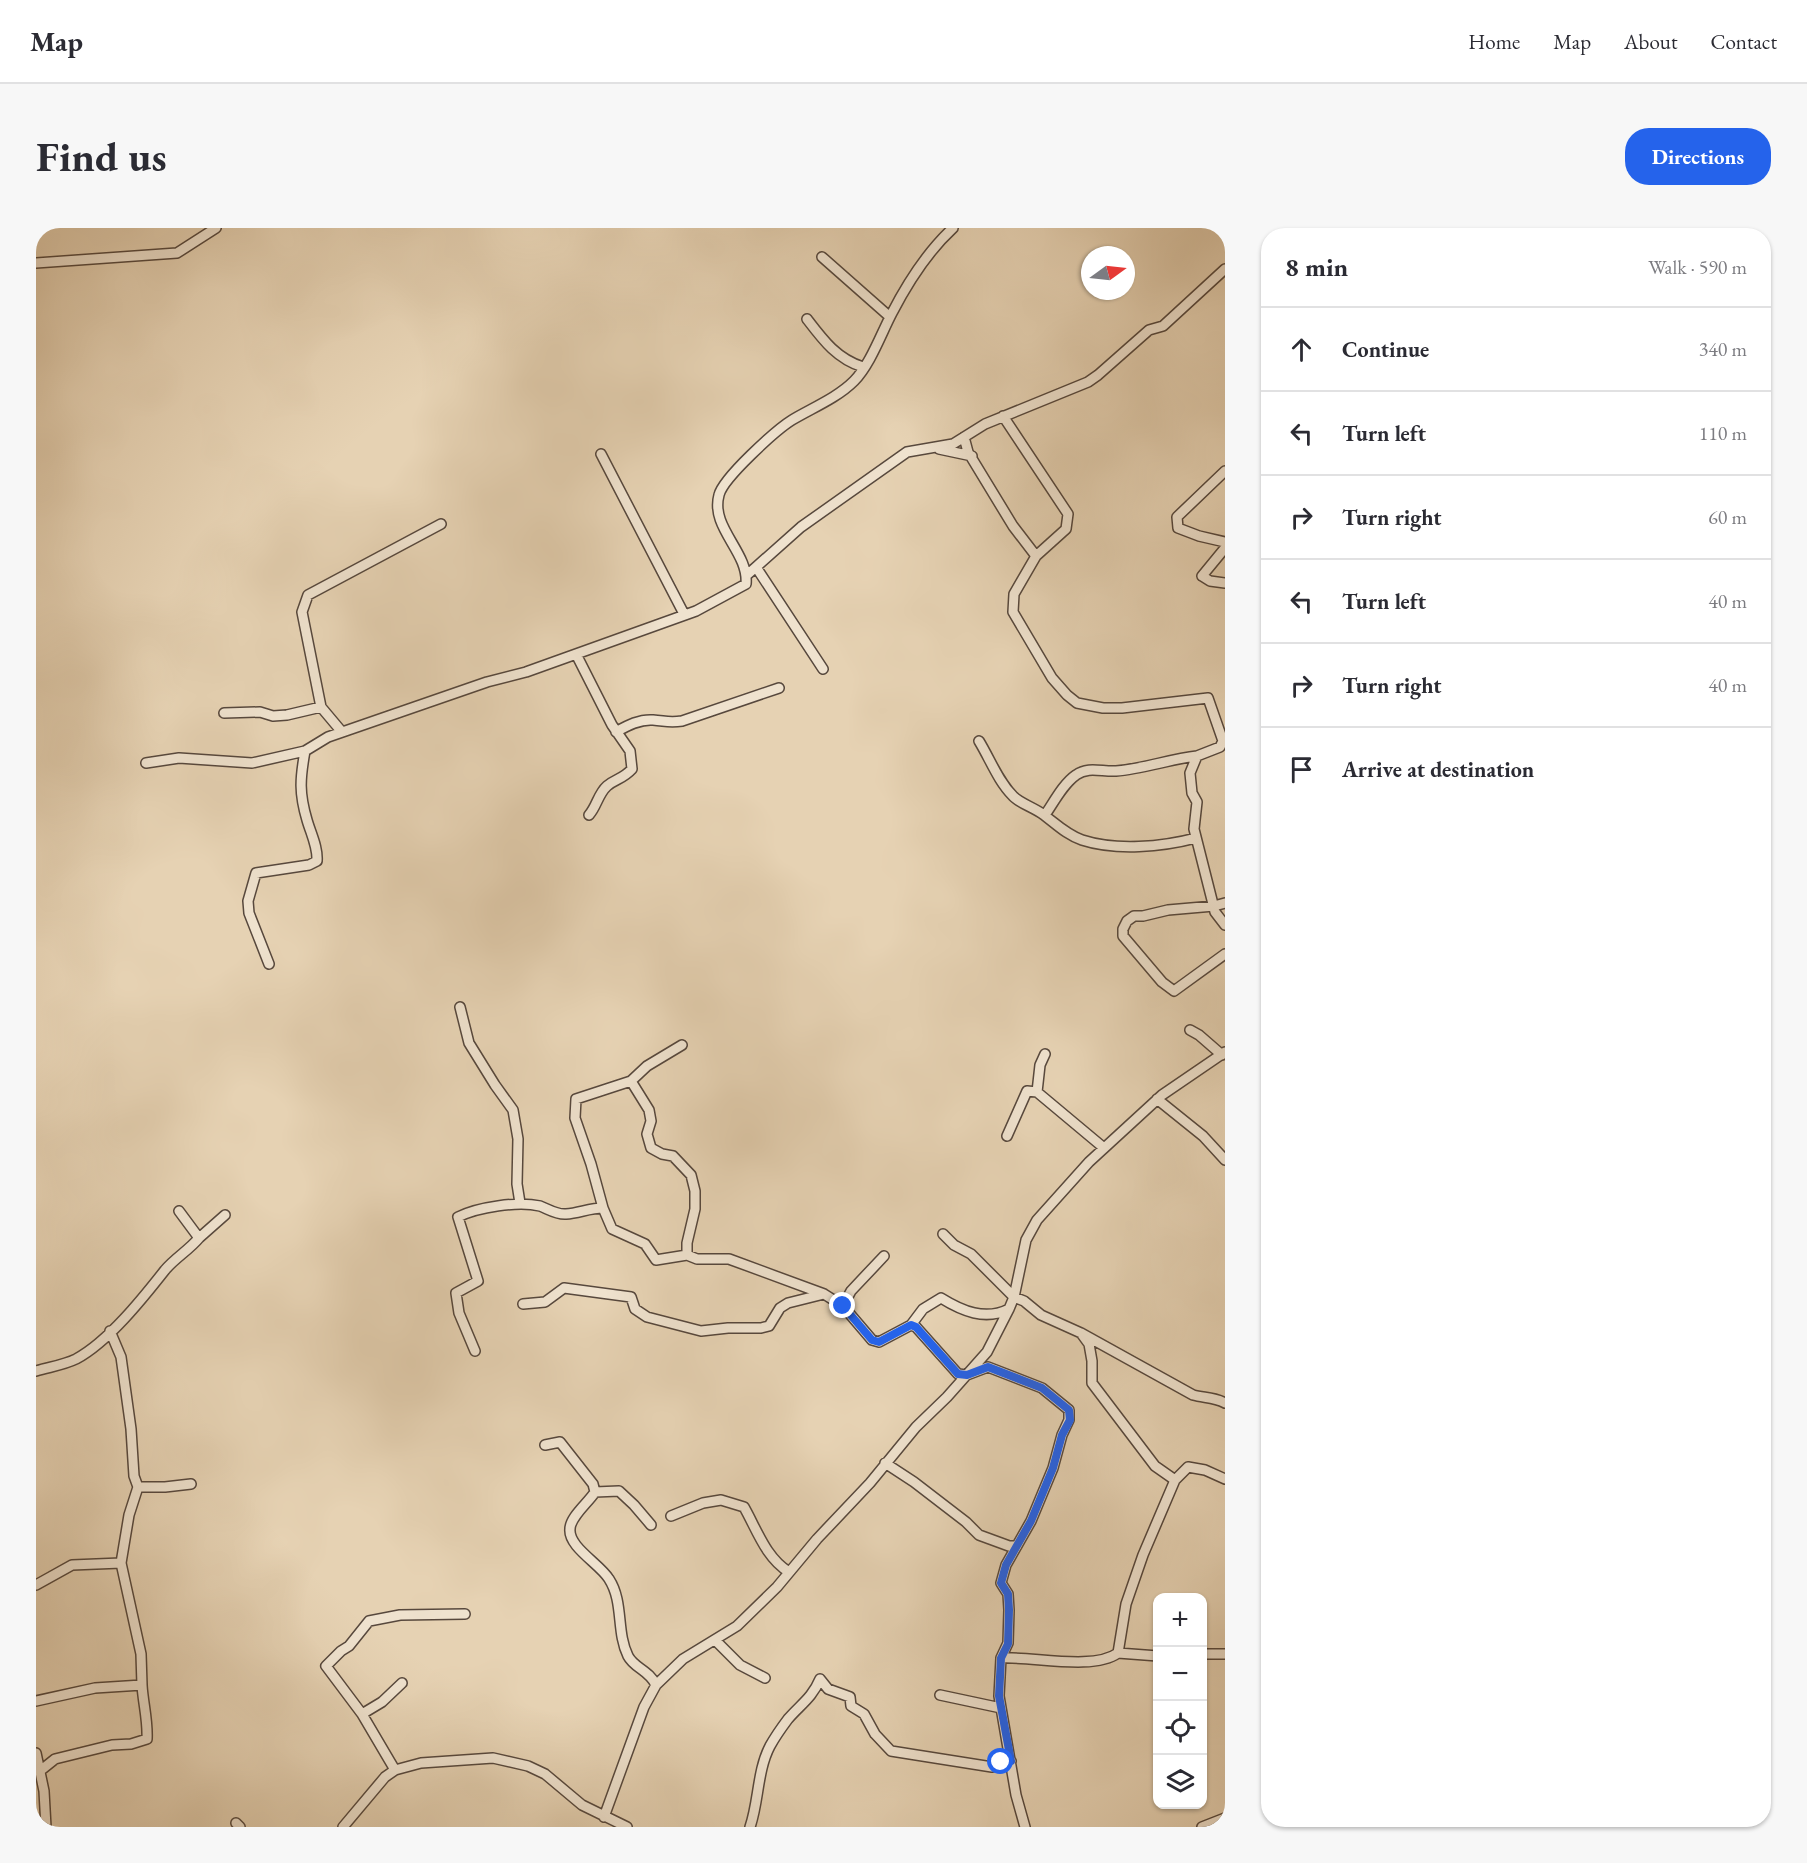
<!DOCTYPE html>
<meta charset="utf-8">
<style>
:root{--surface:#fff;--page:#f7f7f7;--text:#2b2b33;--muted:#7c7c81;--line:#e1e1e2;--accent:#2563eb}
body{margin:0;font-family:"EB Garamond",serif;background:var(--page);color:var(--text)}
.controls{position:absolute;right:18px;bottom:18px;display:grid;overflow:hidden;border-radius:12px;box-shadow:0 2px 4px #0004}
.controls button{width:54px;height:54px;display:grid;place-items:center;padding:0;border:0;border-bottom:2px solid var(--line);background:var(--surface);color:var(--text);font:30px sans-serif}
.compass{position:absolute;left:1045px;top:18px;width:54px;height:54px;border-radius:50%;background:var(--surface);box-shadow:0 2px 4px #0004;rotate:75deg}
.stop{position:absolute;width:18px;height:18px;margin:-14px;border:4px solid #2563eb;border-radius:50%;background:#fff}
.stop.end{background:#2563eb;border-color:#fff;box-shadow:0 2px 6px #0008}
.list{margin:0;padding:0;list-style:none}
h2{display:flex;justify-content:space-between;align-items:center;height:78px;margin:0;padding:0 24px;font-size:26px}
h2 small{font-size:20px;font-weight:400;color:var(--muted)}
.list li{display:grid;grid-template-columns:39px 1fr auto;gap:18px;align-items:center;box-sizing:border-box;height:84px;padding:0 24px;border-top:2px solid var(--line)}
.list b{display:block;font-size:22px;white-space:nowrap}
.list em{font-size:20px;font-style:normal;color:var(--muted)}
.icon{flex:none;width:33px;height:33px;fill:none;stroke:currentColor;stroke-width:2;stroke-linecap:round;stroke-linejoin:round}
.map{position:relative;flex:none;width:1189px;height:1599px;overflow:hidden;border-radius:24px}
header{display:flex;align-items:center;gap:36px;box-sizing:border-box;height:84px;padding:0 30px;background:var(--surface);border-bottom:2px solid var(--line)}
header strong{font-size:28px}
nav{display:flex;gap:33px;margin-inline-start:auto;font-size:21px}
.intro{display:flex;align-items:center;justify-content:space-between;box-sizing:border-box;height:144px;padding:0 36px}
h1{margin:0;font-size:42px}
.button{padding:15px 27px;border-radius:24px;background:var(--accent);color:#fff;font-size:21px;font-weight:700}
main{display:flex;gap:36px;padding:0 36px}
aside{flex:1;background:var(--surface);border-radius:24px;box-shadow:0 2px 4px #0004}
.map>svg:first-child{display:block}
</style>
<header>
<strong>Map</strong>
<nav><a>Home</a><a>Map</a><a>About</a><a>Contact</a></nav>
</header>
<div class="intro"><h1>Find us</h1><a class="button">Directions</a></div>
<main>
<div class="map">
<svg width="1189" height="1599" viewBox="0 0 1189 1599">
<rect width="100%" height="100%" fill="#e6d2b3"/>
<filter id="stains"><feTurbulence type="fractalNoise" baseFrequency=".00333" numOctaves="4"/><feColorMatrix values="0 0 0 0 .2 0 0 0 0 .09 0 0 0 0 .02 0 0 0 .5 -.17"/></filter>
<radialGradient id="worn" r=".72"><stop offset=".6" stop-color="#630" stop-opacity="0"/><stop offset="1" stop-color="#630" stop-opacity=".3"/></radialGradient>
<g fill="none" stroke-linecap="round" stroke-linejoin="round">
<g stroke="#57483d" stroke-width="12">
<path id="minor" d="M 786,29 L 854,89
M 0,35 L 141,25 L 180,0
M 771,91 C 787,112 801,131 827,139
M 967,188 L 1032,286 L 1030,301 L 1000,328 L 978,366 L 977,384 L 1016,450 L 1031,467 L 1041,475 L 1067,480 L 1086,480 L 1172,470 L 1187,513 L 1184,519 L 1161,528 L 1154,545 L 1156,565 L 1161,574 L 1158,601 L 1179,684 L 1189,697
M 928,209 L 932,224 L 977,298 L 1000,328
M 903,221 L 936,228
M 565,226 L 648,386
M 1189,243 L 1141,289 L 1142,300 L 1163,308 L 1189,314
M 1189,320 L 1166,348 L 1174,353 L 1189,355
M 720,339 L 787,441
M 711,347 L 765,299 L 871,224 L 917,216 L 949,196 L 1052,154 L 1062,147 L 1113,102 L 1127,98 L 1189,41
M 540,426 L 576,497 L 594,523 L 596,541 C 587,551 579,551 571,558 C 562,566 561,578 553,587
M 188,485 L 224,484 L 237,488 L 251,487 L 285,479
M 306,504 L 285,479 L 266,384 L 272,367 L 405,296
M 580,504 C 592,497 604,491 617,492 C 630,493 633,495 646,493 L 743,460
M 943,513 C 954,531 962,553 977,568 C 983,575 999,580 1008,587 C 1020,596 1031,607 1046,612 C 1080,623 1126,619 1160,610
M 110,535 L 143,530 L 216,535 L 269,523 L 292,509 L 451,454 L 490,444 L 660,383 L 710,356 C 713,324 674,300 683,267 C 687,250 740,202 756,192 C 776,180 801,170 818,153 C 834,137 845,106 856,85 C 872,54 891,24 917,0
M 1009,587 C 1018,574 1027,556 1040,547 C 1052,538 1066,544 1080,543 C 1107,541 1134,531 1161,528
M 1189,675 L 1178,678 L 1132,682 L 1107,688 L 1098,688 L 1091,693 L 1087,701 L 1087,708 L 1126,754 L 1138,763 L 1189,726
M 233,736 L 213,685 L 212,673 L 220,645 L 273,637 L 281,633 C 282,619 275,606 271,592 C 263,565 264,551 269,523
M 424,779 L 433,815 L 459,857 L 477,882 L 482,911 L 481,956 L 484,975
M 1154,802 L 1163,807 L 1186,827
M 646,817 L 611,838 L 595,853 L 613,882 L 615,893 L 611,906 L 615,920 L 626,926 L 637,928 L 655,947 L 659,963 L 659,981 L 651,1015 L 651,1027 L 661,1031 L 693,1031 L 788,1066 L 807,1078
M 1009,826 L 1004,837 L 1001,864 L 1068,920
M 595,853 L 540,871 L 539,890 L 555,936 L 567,980 L 576,1001 L 609,1016 L 620,1032 L 651,1027
M 1121,871 L 1167,908 L 1189,932
M 971,908 L 991,863 L 1001,864
M 907,1006 L 918,1017 L 935,1026 L 978,1069 L 988,1073 L 1005,1087 L 1045,1105 L 1157,1167 C 1168,1170 1179,1169 1189,1175
M 163,1010 L 189,987
M 848,1028 L 815,1063 L 807,1078 L 836,1112 L 843,1114 L 875,1097 L 880,1099 L 922,1146 L 931,1147 L 952,1139 L 1006,1160 L 1033,1182 L 1033,1192 L 1026,1207 L 1017,1240 L 995,1293 L 970,1337 L 965,1355 L 972,1366 L 973,1382 L 972,1415 L 965,1430
M 487,1076 L 509,1074 L 528,1060 L 595,1069 L 599,1081 L 611,1089 L 665,1103 L 692,1100 L 725,1100 L 733,1098 L 744,1080 L 752,1075 L 788,1066
M 875,1097 L 887,1081 L 905,1070 C 926,1083 949,1093 973,1081
M 74,1103 L 85,1129 L 95,1201 L 98,1248 L 102,1259 L 129,1259 L 155,1256
M 1045,1105 L 1053,1116 L 1056,1133 L 1056,1155 L 1119,1238 L 1139,1252 L 1107,1327 L 1090,1376 L 1082,1425 L 1122,1428
M 439,1123 L 423,1085 L 420,1065 L 442,1053 L 422,989 C 442,979 482,973 504,978 C 512,981 521,987 530,986 C 543,985 554,980 567,980
M 0,1143 C 13,1139 28,1137 40,1131 C 72,1114 107,1070 129,1042 C 139,1030 153,1022 163,1010 L 143,983
M 509,1217 L 524,1214 L 557,1256 L 559,1264
M 849,1235 L 878,1254 L 930,1294 L 943,1307 L 973,1318 L 981,1318
M 1139,1252 L 1152,1239 L 1169,1242 L 1189,1251
M 635,1288 L 667,1275 L 685,1272 L 708,1279 C 721,1302 730,1330 753,1344
M 615,1297 L 598,1277 L 583,1263 L 559,1264 C 552,1275 534,1289 534,1301 C 532,1319 564,1336 573,1351 C 588,1374 580,1404 592,1428 C 598,1440 613,1442 620,1457
M 0,1357 L 36,1337 L 85,1335 L 93,1287 L 102,1259
M 679,1412 L 704,1437 L 729,1450
M 1166,1426 L 1189,1426
M 904,1467 L 965,1480
M 0,1473 L 59,1460 L 106,1457 L 105,1426 L 85,1335
M 326,1486 L 290,1438 L 305,1423 L 313,1418 L 333,1393 L 364,1387 L 429,1386
M 0,1525 L 8,1563 L 10,1599
M 359,1542 L 326,1486 L 346,1474 L 366,1455
M 4,1543 L 19,1531 L 76,1517 L 95,1516 L 111,1511 C 112,1492 107,1475 106,1457
M 568,1589 L 608,1479 L 620,1457 L 647,1431 L 701,1398 L 741,1359 L 781,1311 L 834,1255 L 880,1199 L 911,1169 L 951,1124 L 973,1081 L 978,1069 L 990,1012 L 1001,992 L 1053,934 L 1126,867 L 1189,824
M 200,1595 L 204,1599
M 307,1599 L 349,1549 L 359,1542 L 385,1535 L 457,1530 L 492,1538 L 509,1546 L 546,1577 L 591,1599
M 714,1599 C 723,1573 721,1543 734,1518 C 739,1509 746,1499 752,1491 C 765,1476 776,1470 784,1451 L 792,1461 L 814,1469 L 815,1478 L 828,1486 L 839,1506 L 855,1523 L 956,1539 L 975,1533
M 989,1599 L 980,1567 L 963,1468 L 965,1430 C 996,1428 1057,1443 1082,1425
M 1166,1599 L 1189,1590"/>
</g>
<use href="#minor" stroke="#efe2ce" stroke-width="9"/>
</g>
<g fill="none" stroke-linecap="round" stroke-linejoin="round">
<path stroke="#2563eb" stroke-width="8" d="M 807,1078 L 836,1112 L 843,1114 L 875,1097 L 880,1099 L 922,1146 L 931,1147 L 952,1139 L 1006,1160 L 1033,1182 L 1034,1192 L 1026,1207 L 1017,1240 L 995,1293 L 970,1337 L 965,1355 L 972,1366 L 973,1382 L 972,1416 L 965,1430 L 963,1468 L 975,1533 L 965,1534"/>
</g>
<rect width="100%" height="100%" filter="url(#stains)"/>
<rect width="100%" height="100%" fill="url(#worn)"/>
</svg>
<div class="controls">
<button>+</button>
<button>−</button>
<button><svg class="icon" aria-label="locate" viewBox="0 0 24 24"><circle cx="12" cy="12" r="6"/><path d="M12 2v4M12 18v4M2 12h4M18 12h4"/></svg></button>
<button><svg class="icon" aria-label="layers" viewBox="0 0 24 24"><path d="M12 4l9 5-9 5-9-5zM3 14l9 5 9-5"/></svg></button>
</div>
<svg class="compass" viewBox="-18 -18 36 36"><path d="M0-13l5 13h-10z" fill="#e53935"/><path d="M0 13l5-13h-10z" fill="#7c7c81"/></svg>
<div class="stop" style="left:965px;top:1534px"></div>
<div class="stop end" style="left:807px;top:1078px"></div>
</div>
<aside>
<h2>8 min<small>Walk · 590 m</small></h2>
<ul class="list">
<li><svg class="icon" aria-label="ahead" viewBox="0 0 24 24"><path d="M12 20V5M6 11l6-6 6 6"/></svg><div><b>Continue</b></div><em>340 m</em></li>
<li><svg class="icon" aria-label="left" viewBox="0 0 24 24"><path d="M17 20v-9H6M10 6l-5 5 5 5"/></svg><div><b>Turn left</b></div><em>110 m</em></li>
<li><svg class="icon" aria-label="right" viewBox="0 0 24 24"><path d="M7 20v-9h11M14 6l5 5-5 5"/></svg><div><b>Turn right</b></div><em>60 m</em></li>
<li><svg class="icon" aria-label="left" viewBox="0 0 24 24"><path d="M17 20v-9H6M10 6l-5 5 5 5"/></svg><div><b>Turn left</b></div><em>40 m</em></li>
<li><svg class="icon" aria-label="right" viewBox="0 0 24 24"><path d="M7 20v-9h11M14 6l5 5-5 5"/></svg><div><b>Turn right</b></div><em>40 m</em></li>
<li><svg class="icon" aria-label="arrive" viewBox="0 0 24 24"><path d="M6 21V4h12l-3 4 3 4H6"/></svg><div><b>Arrive at destination</b></div></li>
</ul>
</aside>
</main>
